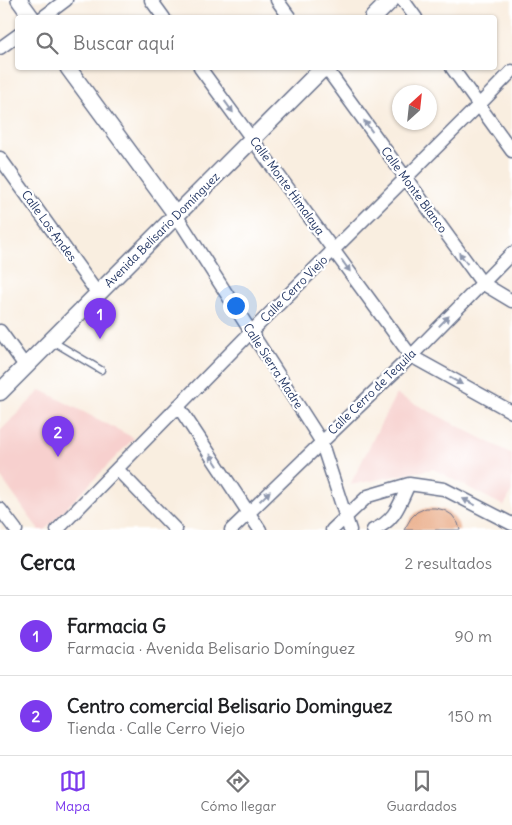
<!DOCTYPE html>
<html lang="es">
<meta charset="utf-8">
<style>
:root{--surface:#fff;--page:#f2f2f2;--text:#202124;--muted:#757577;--line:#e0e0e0;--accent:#7c3aed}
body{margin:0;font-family:Delius,sans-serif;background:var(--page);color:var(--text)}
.compass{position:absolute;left:392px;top:85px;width:45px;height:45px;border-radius:50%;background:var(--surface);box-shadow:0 1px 4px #0004;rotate:27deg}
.you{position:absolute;left:235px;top:305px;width:18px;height:18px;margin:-12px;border:4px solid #fff;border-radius:50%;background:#1a73e8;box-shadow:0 0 0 8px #1a73e833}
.badge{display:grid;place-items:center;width:32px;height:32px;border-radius:50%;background:var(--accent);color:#fff;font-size:16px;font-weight:700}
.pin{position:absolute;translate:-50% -41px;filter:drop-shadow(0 1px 2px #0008)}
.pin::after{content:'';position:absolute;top:26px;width:18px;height:15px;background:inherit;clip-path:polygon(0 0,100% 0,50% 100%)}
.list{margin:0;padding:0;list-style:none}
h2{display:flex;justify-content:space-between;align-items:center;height:65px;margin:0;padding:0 20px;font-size:21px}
h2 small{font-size:16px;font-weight:400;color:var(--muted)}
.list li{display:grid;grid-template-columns:32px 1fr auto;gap:15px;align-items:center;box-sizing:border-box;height:80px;padding:0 20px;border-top:1px solid var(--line)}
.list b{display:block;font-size:19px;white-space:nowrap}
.list p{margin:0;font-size:16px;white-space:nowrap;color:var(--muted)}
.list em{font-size:16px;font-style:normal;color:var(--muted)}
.icon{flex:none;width:28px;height:28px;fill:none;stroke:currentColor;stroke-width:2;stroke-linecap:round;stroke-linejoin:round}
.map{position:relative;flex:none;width:512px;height:530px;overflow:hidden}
.search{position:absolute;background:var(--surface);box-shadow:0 1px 4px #0004;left:15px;right:15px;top:15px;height:55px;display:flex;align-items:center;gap:12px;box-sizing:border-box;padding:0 18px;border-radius:5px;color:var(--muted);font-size:19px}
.sheet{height:225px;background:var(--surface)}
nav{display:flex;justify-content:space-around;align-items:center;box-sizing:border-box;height:70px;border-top:1px solid var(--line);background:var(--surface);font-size:14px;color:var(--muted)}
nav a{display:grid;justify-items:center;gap:2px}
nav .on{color:var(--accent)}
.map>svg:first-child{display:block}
</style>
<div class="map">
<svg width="512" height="530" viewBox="0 0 512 530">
<rect width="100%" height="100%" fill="#fff"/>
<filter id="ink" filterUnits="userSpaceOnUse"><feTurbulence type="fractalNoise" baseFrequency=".02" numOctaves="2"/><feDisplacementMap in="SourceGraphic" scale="10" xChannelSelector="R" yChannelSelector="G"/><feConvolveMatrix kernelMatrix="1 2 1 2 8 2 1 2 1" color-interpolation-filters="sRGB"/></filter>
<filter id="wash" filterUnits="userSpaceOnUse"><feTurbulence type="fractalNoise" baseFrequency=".0096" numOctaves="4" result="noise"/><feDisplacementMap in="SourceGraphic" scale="20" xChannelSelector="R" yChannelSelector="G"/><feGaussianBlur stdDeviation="1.12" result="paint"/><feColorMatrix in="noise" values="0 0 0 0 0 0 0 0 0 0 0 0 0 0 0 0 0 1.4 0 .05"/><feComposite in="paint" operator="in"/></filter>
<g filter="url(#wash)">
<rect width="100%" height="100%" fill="#f9eee0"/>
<path fill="#f7d0ce" d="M 41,390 L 134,438 L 45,530 L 39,530 L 0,476 L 0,431 Z
M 396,394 L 512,454 L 512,491 L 504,506 L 433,469 L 350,485 Z"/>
<g id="blocks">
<path fill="#e69f75" d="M 426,508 L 435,508 L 444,510 L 452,515 L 458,523 L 460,530 L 404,530 L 411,518 L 417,512 Z"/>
</g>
</g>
<g filter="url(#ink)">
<use href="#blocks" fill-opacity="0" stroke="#69728c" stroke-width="1"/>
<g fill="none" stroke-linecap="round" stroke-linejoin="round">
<g stroke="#69728c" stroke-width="9">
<path id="service" d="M 52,341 L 101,370"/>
</g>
<g stroke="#69728c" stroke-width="15">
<path id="minor" d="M 151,0 L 164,18
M 277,0 L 290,18
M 403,0 L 416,18
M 42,18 L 66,0
M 0,48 L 18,35
M 200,68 L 411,356 L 512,412
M 326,68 L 482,283 L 512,301
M 452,68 L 512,151
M 0,158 L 98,294
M 176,215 L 321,441 L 350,530
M 0,331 L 26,367
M 178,406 L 260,530
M 117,469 L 176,530
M 0,509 L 16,530
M 57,530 L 251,332 L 479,105 L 512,71
M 231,530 L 411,356 L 512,253
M 332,530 L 368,496 L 409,484 L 444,489 L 512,524
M 373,530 C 395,521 399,505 409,484"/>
</g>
<g stroke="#69728c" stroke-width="18">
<path id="tertiary" d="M 19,0 L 32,18
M 68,68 L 176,215"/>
</g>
<g stroke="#69728c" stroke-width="19">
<path id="secondary" d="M 373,18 L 391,0
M 0,392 L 323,68"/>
</g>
<use href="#service" stroke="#fff" stroke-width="6"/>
<use href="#minor" stroke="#fff" stroke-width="12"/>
<use href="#tertiary" stroke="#fff" stroke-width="15"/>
<use href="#secondary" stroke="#fff" stroke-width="16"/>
</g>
<defs><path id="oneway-solid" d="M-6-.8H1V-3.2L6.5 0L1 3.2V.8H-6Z" transform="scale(1.25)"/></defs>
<g fill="#8d97ae">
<use href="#oneway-solid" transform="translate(229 107) rotate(54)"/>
<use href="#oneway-solid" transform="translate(368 126) rotate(-126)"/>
<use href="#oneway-solid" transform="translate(463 258) rotate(-126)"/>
<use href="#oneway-solid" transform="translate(346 266) rotate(54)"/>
<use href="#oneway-solid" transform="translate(444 321) rotate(-46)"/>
<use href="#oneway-solid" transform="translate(456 381) rotate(29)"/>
<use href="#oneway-solid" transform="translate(214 460) rotate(-123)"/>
<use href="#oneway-solid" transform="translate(265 496) rotate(-44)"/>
<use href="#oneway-solid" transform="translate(469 502) rotate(-153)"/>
</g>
</g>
<g text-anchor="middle" stroke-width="4.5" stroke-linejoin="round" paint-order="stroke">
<g font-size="12" fill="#1b2f5e" stroke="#fff">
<text transform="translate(287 186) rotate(54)" y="4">Calle Monte Himalaya</text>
<text transform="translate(414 190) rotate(54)" y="4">Calle Monte Blanco</text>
<text transform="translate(49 226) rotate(54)" y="4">Calle Los Andes</text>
<text transform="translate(162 230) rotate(-45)" y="4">Avenida Belisario Domínguez</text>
<text transform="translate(294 289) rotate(-45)" y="4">Calle Cerro Viejo</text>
<text transform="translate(273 366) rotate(57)" y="4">Calle Sierra Madre</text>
<text transform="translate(372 392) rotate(-44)" y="4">Calle Cerro de Tequila</text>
</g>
</g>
</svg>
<svg class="compass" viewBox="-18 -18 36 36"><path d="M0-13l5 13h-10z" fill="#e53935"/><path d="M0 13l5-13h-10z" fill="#757577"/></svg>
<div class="you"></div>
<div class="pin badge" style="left:100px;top:339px">1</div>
<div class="pin badge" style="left:58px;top:457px">2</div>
<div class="search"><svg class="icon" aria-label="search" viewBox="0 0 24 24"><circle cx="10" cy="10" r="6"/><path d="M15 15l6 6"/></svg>Buscar aquí</div>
</div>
<section class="sheet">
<h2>Cerca<small>2 resultados</small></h2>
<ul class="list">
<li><span class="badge">1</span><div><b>Farmacia G</b><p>Farmacia · Avenida Belisario Domínguez</p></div><em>90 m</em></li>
<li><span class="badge">2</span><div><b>Centro comercial Belisario Dominguez</b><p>Tienda · Calle Cerro Viejo</p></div><em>150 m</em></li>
</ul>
</section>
<nav>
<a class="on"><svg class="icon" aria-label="map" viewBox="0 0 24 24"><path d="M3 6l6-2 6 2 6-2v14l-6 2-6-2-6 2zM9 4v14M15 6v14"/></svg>Mapa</a>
<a><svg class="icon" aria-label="directions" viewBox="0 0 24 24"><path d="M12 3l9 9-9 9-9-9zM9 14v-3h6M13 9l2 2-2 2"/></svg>Cómo llegar</a>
<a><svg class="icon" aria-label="saved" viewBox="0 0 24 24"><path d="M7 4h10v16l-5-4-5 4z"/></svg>Guardados</a>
</nav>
